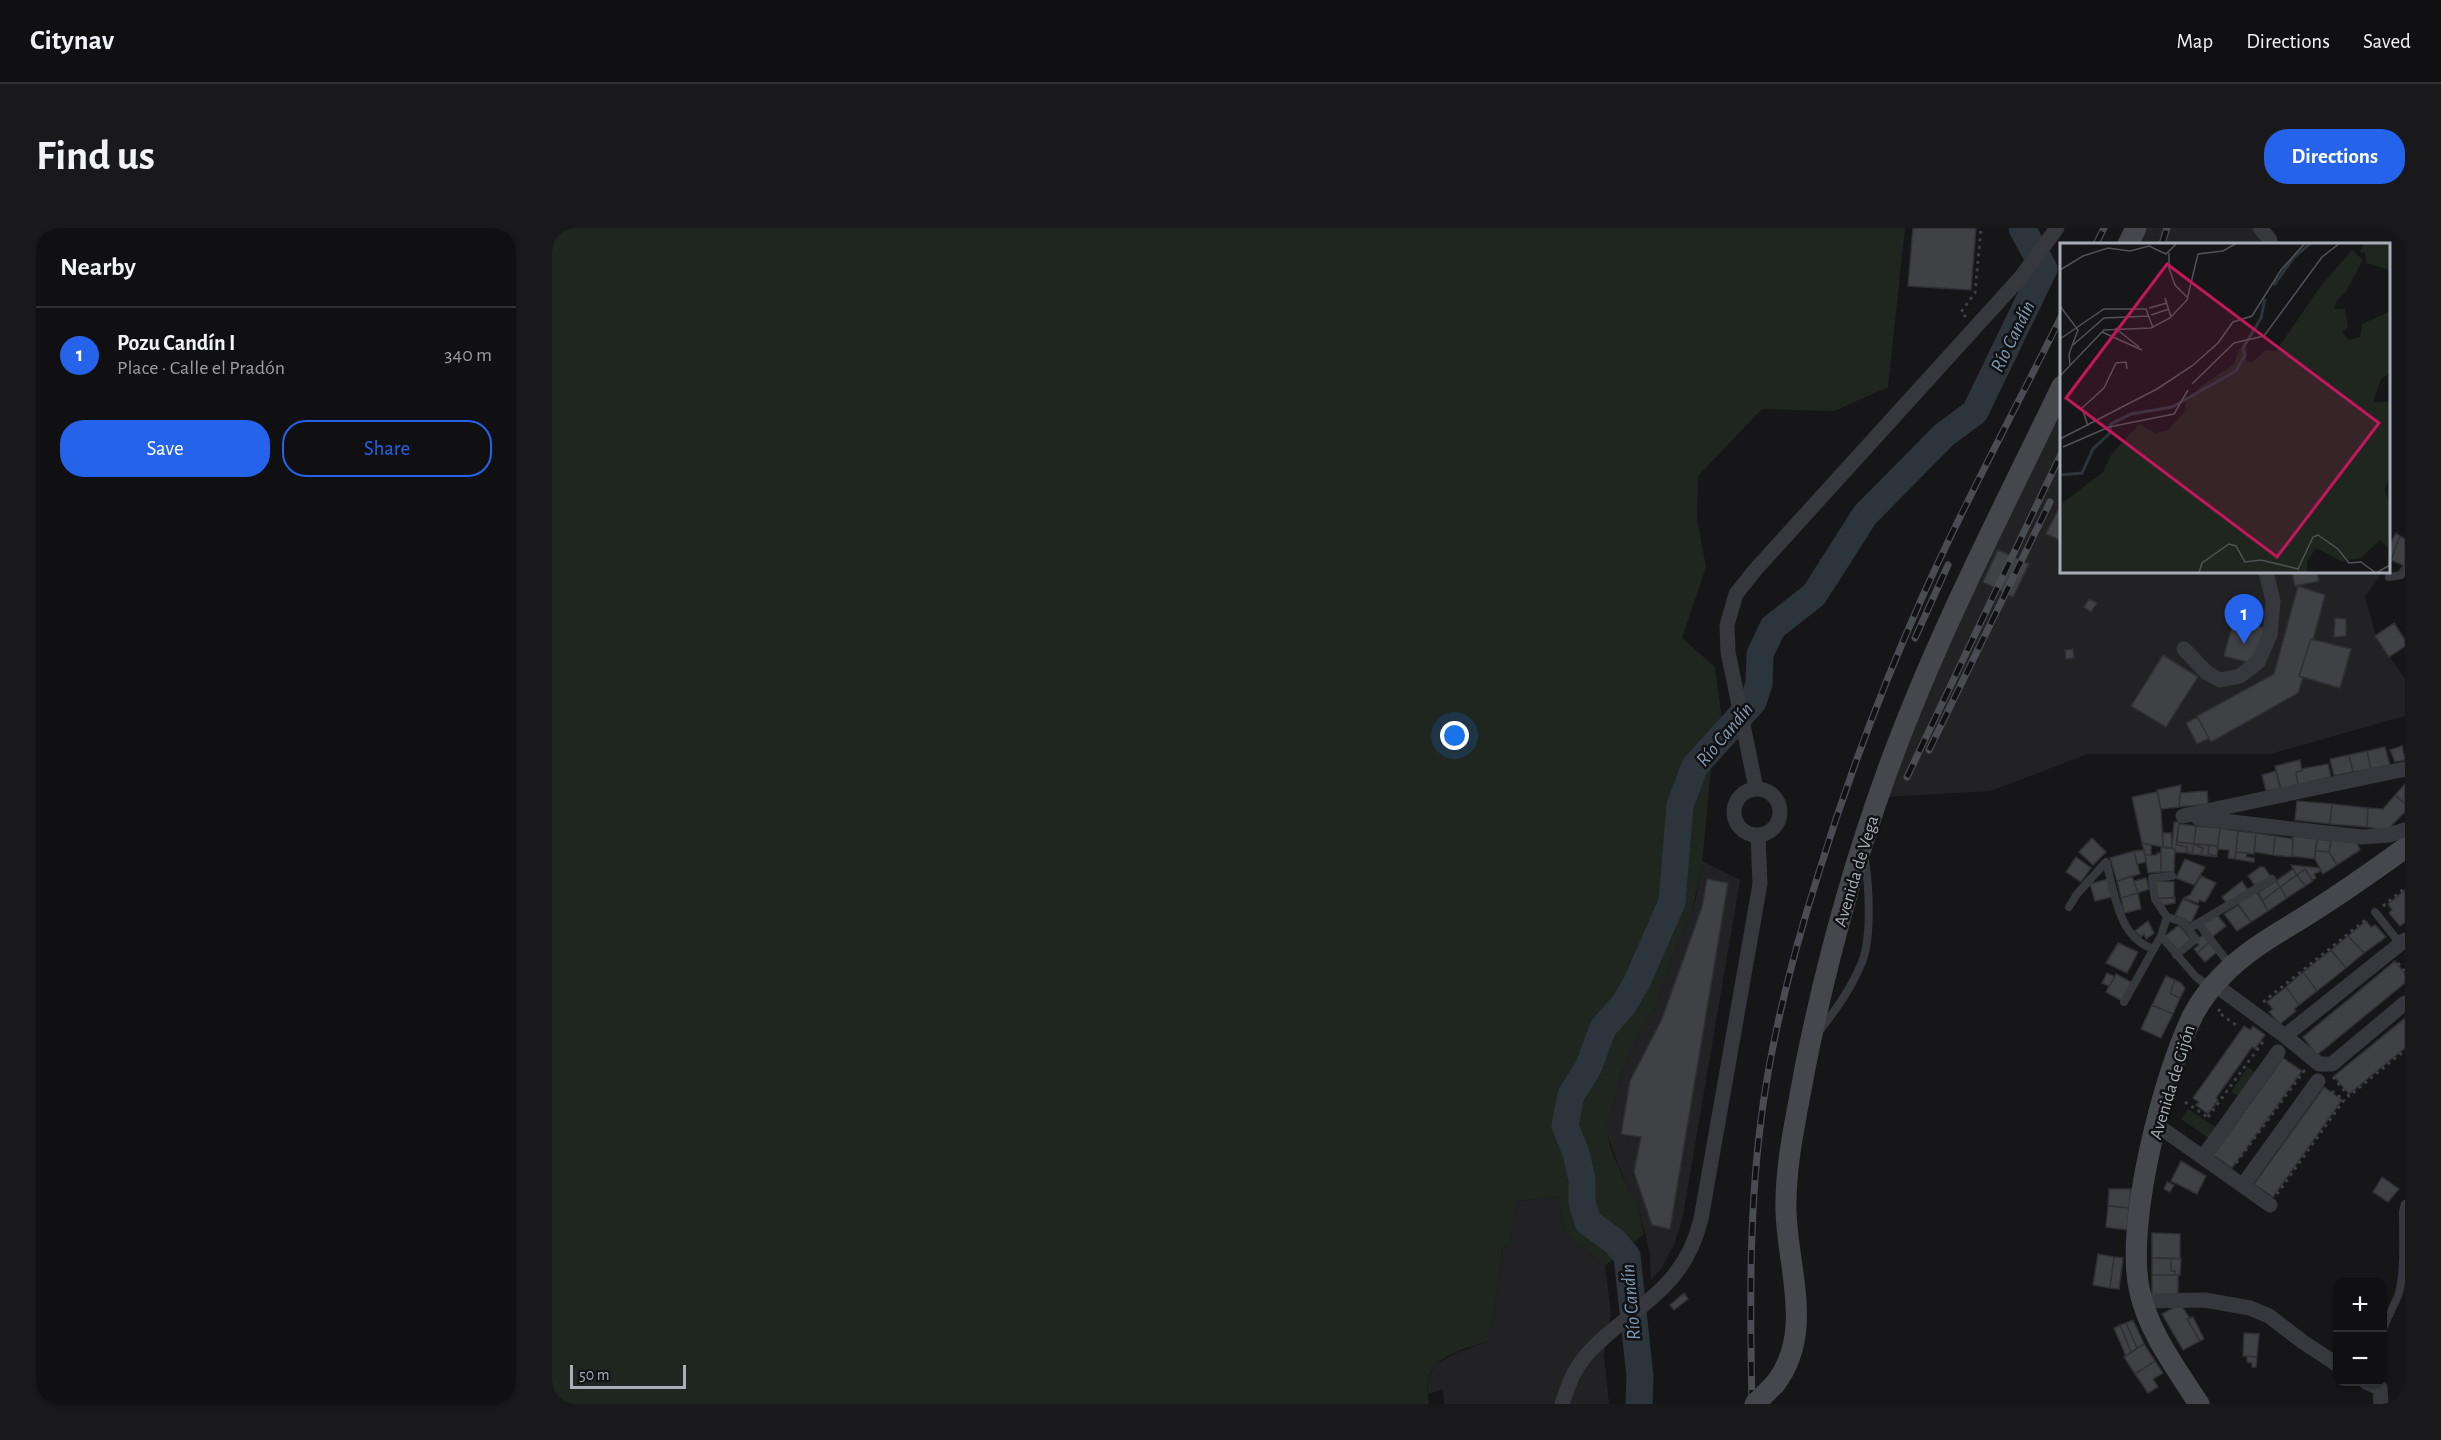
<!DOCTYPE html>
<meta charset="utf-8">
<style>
:root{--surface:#101012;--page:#19191b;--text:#f1f3f6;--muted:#9c9d9f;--line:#303032;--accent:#2563eb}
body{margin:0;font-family:"Alegreya Sans",sans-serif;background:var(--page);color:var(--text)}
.controls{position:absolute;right:18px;bottom:18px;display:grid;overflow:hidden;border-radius:12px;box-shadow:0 2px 4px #0004}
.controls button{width:54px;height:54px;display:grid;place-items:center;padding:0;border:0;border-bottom:2px solid var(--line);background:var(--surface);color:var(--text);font:30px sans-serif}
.scale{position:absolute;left:18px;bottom:15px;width:116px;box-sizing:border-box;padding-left:6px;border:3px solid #a8adb8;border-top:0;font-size:16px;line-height:21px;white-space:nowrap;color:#a8adb8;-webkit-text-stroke:4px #111113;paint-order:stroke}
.you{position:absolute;left:903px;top:508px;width:21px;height:21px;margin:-15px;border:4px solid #fff;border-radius:50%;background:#1a73e8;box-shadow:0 0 0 9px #1a73e833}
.badge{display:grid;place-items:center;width:39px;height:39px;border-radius:50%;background:var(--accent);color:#fff;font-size:20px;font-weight:700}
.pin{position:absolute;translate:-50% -50px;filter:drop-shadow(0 2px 3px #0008)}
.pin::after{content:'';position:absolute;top:32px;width:21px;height:18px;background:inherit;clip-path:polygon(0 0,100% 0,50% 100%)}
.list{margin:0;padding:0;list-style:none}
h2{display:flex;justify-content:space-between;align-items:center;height:78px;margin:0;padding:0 24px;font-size:26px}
h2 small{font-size:20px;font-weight:400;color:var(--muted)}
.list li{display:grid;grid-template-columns:39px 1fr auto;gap:18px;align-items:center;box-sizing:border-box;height:96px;padding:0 24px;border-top:2px solid var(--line)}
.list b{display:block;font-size:22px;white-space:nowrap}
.list p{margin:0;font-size:20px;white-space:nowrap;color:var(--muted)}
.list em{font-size:20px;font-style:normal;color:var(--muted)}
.actions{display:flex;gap:12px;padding:18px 24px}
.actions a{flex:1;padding:14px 0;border:2px solid var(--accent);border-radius:24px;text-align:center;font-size:21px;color:var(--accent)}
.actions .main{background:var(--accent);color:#fff}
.map{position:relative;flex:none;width:1853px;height:1176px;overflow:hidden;border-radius:24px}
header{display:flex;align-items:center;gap:36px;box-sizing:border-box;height:84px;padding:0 30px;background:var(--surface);border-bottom:2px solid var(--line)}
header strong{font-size:28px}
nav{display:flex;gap:33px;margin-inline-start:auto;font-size:21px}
.intro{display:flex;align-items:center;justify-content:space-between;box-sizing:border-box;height:144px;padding:0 36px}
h1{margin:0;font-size:42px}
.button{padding:15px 27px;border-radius:24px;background:var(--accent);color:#fff;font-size:21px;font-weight:700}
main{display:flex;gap:36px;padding:0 36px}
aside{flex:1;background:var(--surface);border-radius:24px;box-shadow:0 2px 4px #0004}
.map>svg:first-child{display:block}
</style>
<header>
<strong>Citynav</strong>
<nav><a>Map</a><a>Directions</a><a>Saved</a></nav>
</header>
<div class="intro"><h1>Find us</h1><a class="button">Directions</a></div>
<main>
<aside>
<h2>Nearby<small></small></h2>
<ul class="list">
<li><span class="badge">1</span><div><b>Pozu Candín I</b><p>Place · Calle el Pradón</p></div><em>340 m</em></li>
</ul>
<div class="actions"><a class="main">Save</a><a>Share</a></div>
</aside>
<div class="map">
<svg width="1853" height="1176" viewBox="0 0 1853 1176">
<rect width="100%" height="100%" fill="#161618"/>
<path fill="#222225" d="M 1593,0 L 1708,0 L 1719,16 L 1585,16 Z
M 1509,177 L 1510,344 L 1827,344 L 1828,348 L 1813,369 L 1824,408 L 1853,451 L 1853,488 L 1718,526 L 1536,526 L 1438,563 L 1335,569 L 1389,433 Z
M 1150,633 L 1188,652 L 1131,988 L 1122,1017 L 1109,1041 L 1099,1052 L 1098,1026 L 1088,985 L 1067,939 L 1055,905 L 1055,899 L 1067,852 L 1088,802 L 1103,780 L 1121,727 L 1140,683 L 1144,670 Z
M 1006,969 L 1015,1007 L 1053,1038 L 1059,1085 L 1052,1127 L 1057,1176 L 892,1176 L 891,1161 L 876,1166 L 876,1150 L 883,1137 L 904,1125 L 937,1113 L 951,1019 L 957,1018 L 965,973 Z"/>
<path fill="#1e261f" d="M 0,0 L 1353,0 L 1336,159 L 1282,183 L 1210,181 L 1146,248 L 1145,290 L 1154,339 L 1130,410 L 1163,439 L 1170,492 L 1159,540 L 1150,637 L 1140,683 L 1121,727 L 1103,780 L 1088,802 L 1067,852 L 1055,899 C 1056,928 1077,956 1087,983 C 1089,990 1090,999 1092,1006 L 1053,1038 L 1015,1007 L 1006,969 L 965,973 L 957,1018 L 951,1019 L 937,1113 C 918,1119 879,1128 876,1152 C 875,1160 876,1168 877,1176 L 0,1176 Z
M 1696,839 L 1706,846 L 1689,870 L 1679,864 Z
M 1636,881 L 1665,900 L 1658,911 L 1629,891 Z"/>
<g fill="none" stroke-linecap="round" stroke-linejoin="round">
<path stroke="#2c353c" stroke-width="27" d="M 1087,1176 L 1088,1148 L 1075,1028 L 1062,1013 L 1036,994 L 1030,974 L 1030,952 L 1024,925 L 1013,898 L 1019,867 L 1036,840 L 1051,800 L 1072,776 L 1085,754 L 1120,674 L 1128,577 L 1143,538 L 1201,474 L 1207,456 L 1208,426 L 1221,399 L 1262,367 L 1313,287 L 1392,207 L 1423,184 L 1492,41 L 1470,0"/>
</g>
<path fill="#404145" stroke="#303034" stroke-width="1.5" d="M 1361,0 L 1424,0 L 1419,62 L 1356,58 Z
M 1510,274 L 1510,313 L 1494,306 Z
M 1844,305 L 1848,308 L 1839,332 L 1836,331 L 1836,320 Z
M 1848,308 L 1853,311 L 1853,338 L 1839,332 Z
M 1446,322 L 1477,336 L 1461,369 L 1431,354 Z
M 1740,344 L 1765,344 L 1767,353 L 1743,358 Z
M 1746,358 L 1773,367 L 1761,412 L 1759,411 L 1747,448 L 1751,450 L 1746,465 L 1659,514 L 1645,488 L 1722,446 Z
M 1537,371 L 1545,375 L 1539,384 L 1532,379 Z
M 1783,390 L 1794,391 L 1794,408 L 1782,409 Z
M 1682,391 L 1713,400 L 1703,436 L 1672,428 Z
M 1842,395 L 1853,412 L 1853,418 L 1837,429 L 1823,408 Z
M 1759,411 L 1799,421 L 1788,460 L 1747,448 Z
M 1521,421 L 1522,430 L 1514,431 L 1513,422 Z
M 1611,427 L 1646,449 L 1614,499 L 1579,478 Z
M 1645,489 L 1657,510 L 1645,516 L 1634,495 Z
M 1850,518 L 1853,532 L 1843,534 L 1838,522 Z
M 1833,519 L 1838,537 L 1819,541 L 1815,523 Z
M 1815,523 L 1819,541 L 1801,544 L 1797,527 Z
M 1797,527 L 1801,544 L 1782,548 L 1778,531 Z
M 1748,532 L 1750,543 L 1744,544 L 1746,557 L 1729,561 L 1723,538 Z
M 1776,536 L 1779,549 L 1746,557 L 1744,544 L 1750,543 L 1749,541 Z
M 1724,543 L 1728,560 L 1714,563 L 1710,547 Z
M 1853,556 L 1853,576 L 1843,567 Z
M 1629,557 L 1627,579 L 1609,581 L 1605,562 Z
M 1655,563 L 1656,576 L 1627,579 L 1628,565 Z
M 1605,564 L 1609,583 L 1611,619 L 1590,615 L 1580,569 Z
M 1843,567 L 1853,576 L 1853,584 L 1835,602 L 1815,599 L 1816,580 L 1831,581 Z
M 1745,573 L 1780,576 L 1778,596 L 1743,592 Z
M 1780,576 L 1816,580 L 1815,599 L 1778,596 Z
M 1622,594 L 1627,594 L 1624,617 L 1635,619 L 1635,625 L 1623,624 L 1623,621 L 1620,620 Z
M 1627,596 L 1644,598 L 1642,616 L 1625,614 Z
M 1644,598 L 1668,600 L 1666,618 L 1642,616 Z
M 1668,600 L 1686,603 L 1683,631 L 1676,630 L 1677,622 L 1665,621 Z
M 1686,603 L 1704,605 L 1702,626 L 1684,624 Z
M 1611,605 L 1619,605 L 1620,620 L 1611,619 Z
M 1704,605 L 1723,608 L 1721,627 L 1702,624 Z
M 1723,608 L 1741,611 L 1740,629 L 1721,627 Z
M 1741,608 L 1765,611 L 1763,631 L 1740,628 Z
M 1540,610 L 1554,624 L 1541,637 L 1527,624 Z
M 1765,611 L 1779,613 L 1777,624 L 1763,623 Z
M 1779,612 L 1805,615 L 1808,622 L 1785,637 L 1777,624 Z
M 1625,614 L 1642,616 L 1640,626 L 1635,625 L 1635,619 L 1624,617 Z
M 1590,615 L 1599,617 L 1599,627 L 1593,627 Z
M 1642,616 L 1651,620 L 1649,627 L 1640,626 Z
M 1646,616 L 1657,617 L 1656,626 L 1664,629 L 1649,627 L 1651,620 L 1646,619 Z
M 1657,617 L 1666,618 L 1665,628 L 1656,626 Z
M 1609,619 L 1623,621 L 1622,644 L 1609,644 Z
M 1592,622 L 1594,634 L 1585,636 L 1582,623 Z
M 1582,623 L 1588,646 L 1565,653 L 1558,630 Z
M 1763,623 L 1777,624 L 1785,637 L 1771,646 L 1763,631 Z
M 1684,624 L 1695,625 L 1694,629 L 1702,630 L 1702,634 L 1683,631 Z
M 1605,625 L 1609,625 L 1609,644 L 1596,645 L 1593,627 L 1605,627 Z
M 1524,629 L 1539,640 L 1529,654 L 1514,644 Z
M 1633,631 L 1653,639 L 1642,657 L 1624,650 Z
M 1739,637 L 1767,640 L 1769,643 L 1762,646 L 1764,650 L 1760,652 L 1753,641 L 1745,647 Z
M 1708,639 L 1712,639 L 1719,649 L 1704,659 L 1696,648 Z
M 1741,641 L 1745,647 L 1728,659 L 1724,653 Z
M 1753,641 L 1761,653 L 1753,658 L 1745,647 Z
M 1745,647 L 1753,658 L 1735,670 L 1728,659 Z
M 1580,648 L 1586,665 L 1569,670 L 1565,653 Z
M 1649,648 L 1664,655 L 1653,674 L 1647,672 L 1646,675 L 1632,670 L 1638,667 Z
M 1594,650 L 1597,661 L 1586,665 L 1582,653 Z
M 1155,651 L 1176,655 L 1118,1001 L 1100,997 L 1082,944 L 1089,909 L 1069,906 L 1078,853 L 1110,791 L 1150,679 Z
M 1556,651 L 1560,669 L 1543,673 L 1538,656 Z
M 1604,653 L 1622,654 L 1622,670 L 1604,670 Z
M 1690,653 L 1696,662 L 1675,676 L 1670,669 Z
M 1724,653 L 1728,659 L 1710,673 L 1705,665 Z
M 1728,659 L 1735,670 L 1716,683 L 1710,673 Z
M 1704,660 L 1716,683 L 1699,694 L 1685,674 Z
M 1853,662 L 1853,694 L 1848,698 L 1837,685 L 1840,682 L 1836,676 Z
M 1586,665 L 1589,681 L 1572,685 L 1569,670 Z
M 1623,669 L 1623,675 L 1612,677 L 1606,671 Z
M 1631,671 L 1647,678 L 1639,695 L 1623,687 Z
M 1686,677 L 1699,694 L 1685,703 L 1672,686 Z
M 1663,684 L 1674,698 L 1660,709 L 1649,695 Z
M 1596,693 L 1602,705 L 1594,711 L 1592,706 L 1589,709 L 1583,703 Z
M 1814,693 L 1819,699 L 1823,697 L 1834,709 L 1812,725 L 1796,708 Z
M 1627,697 L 1639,712 L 1626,723 L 1613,708 Z
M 1651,707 L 1657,714 L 1645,725 L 1642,721 L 1647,717 L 1643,713 Z
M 1796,708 L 1812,725 L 1794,740 L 1779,722 Z
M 1657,714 L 1665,724 L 1653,734 L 1645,725 Z
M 1566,715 L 1586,724 L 1575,745 L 1554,735 Z
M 1779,722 L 1794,740 L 1765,763 L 1751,744 Z
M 1843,733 L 1853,746 L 1853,755 L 1765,827 L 1751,809 Z
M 1751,744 L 1765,763 L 1747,777 L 1734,759 Z
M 1555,745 L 1563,749 L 1557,758 L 1550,755 Z
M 1564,746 L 1579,754 L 1570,773 L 1554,764 Z
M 1614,748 L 1623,752 L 1619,762 L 1619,766 L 1628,770 L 1621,786 L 1600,777 Z
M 1623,752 L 1629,755 L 1633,760 L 1628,770 L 1619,766 L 1619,762 Z
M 1734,759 L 1747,777 L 1742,781 L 1744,783 L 1728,796 L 1717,784 L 1721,781 L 1715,774 Z
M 1600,777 L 1621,786 L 1609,810 L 1589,801 Z
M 1853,790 L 1853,820 L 1797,866 L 1782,848 Z
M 1692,798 L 1698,802 L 1701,798 L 1713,807 L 1703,821 L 1700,819 L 1664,870 L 1666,872 L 1656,886 L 1644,877 L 1647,874 L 1641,870 Z
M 1731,830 L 1750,843 L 1680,940 L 1661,927 Z
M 1772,859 L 1790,872 L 1721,969 L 1702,956 Z
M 1629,933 L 1654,948 L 1645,966 L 1619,953 Z
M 1830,949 L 1847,961 L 1836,974 L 1821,964 Z
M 1615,954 L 1622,957 L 1618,964 L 1612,961 Z
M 1557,961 L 1579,961 L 1577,980 L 1556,978 Z
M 1556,978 L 1577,980 L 1575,1002 L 1554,999 Z
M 1600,1005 L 1628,1006 L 1628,1031 L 1600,1030 Z
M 1546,1026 L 1562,1029 L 1558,1060 L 1541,1057 Z
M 1562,1029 L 1571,1030 L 1567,1061 L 1558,1060 Z
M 1600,1030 L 1619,1030 L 1619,1043 L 1623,1043 L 1623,1047 L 1600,1047 Z
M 1619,1030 L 1629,1031 L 1628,1047 L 1623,1047 L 1623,1043 L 1619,1043 Z
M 1600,1047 L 1626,1047 L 1626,1069 L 1600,1069 Z
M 1132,1065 L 1136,1071 L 1122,1082 L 1118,1077 Z
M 1628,1076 L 1638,1090 L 1635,1091 L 1648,1113 L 1631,1122 L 1610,1086 Z
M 1641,1089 L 1652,1111 L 1648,1113 L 1635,1091 Z
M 1581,1092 L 1592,1116 L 1585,1120 L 1574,1095 Z
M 1574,1095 L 1585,1120 L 1579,1124 L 1568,1097 Z
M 1568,1097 L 1579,1124 L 1574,1128 L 1562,1100 Z
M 1692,1105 L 1707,1106 L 1705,1129 L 1691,1128 Z
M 1592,1116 L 1603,1133 L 1583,1146 L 1572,1129 Z
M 1695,1128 L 1705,1129 L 1704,1139 L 1700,1139 L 1700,1135 L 1695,1134 Z
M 1603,1133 L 1611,1145 L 1601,1151 L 1606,1159 L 1596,1165 L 1583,1146 Z"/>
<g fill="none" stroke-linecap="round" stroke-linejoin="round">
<path stroke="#3d3f44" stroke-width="3" stroke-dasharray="3 4.5" stroke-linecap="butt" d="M 1414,89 L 1409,84 L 1423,65 L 1429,0
M 1831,678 L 1853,660
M 1846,735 L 1853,744
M 1711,774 L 1816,690
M 1668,781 L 1666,784 L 1684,797
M 1781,849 L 1797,868 L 1853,822
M 1633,874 L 1657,890
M 1656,889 L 1713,811
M 1684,935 L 1752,843 L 1750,842
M 1725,966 L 1792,872 L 1777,861"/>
<path stroke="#37383d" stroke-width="8" d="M 1837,349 L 1849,347 L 1853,341
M 1517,679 L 1525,666 L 1554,634 C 1563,665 1566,710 1602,721
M 1823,684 L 1850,718
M 1615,689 L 1603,671 L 1600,650 L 1620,648
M 1646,695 L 1678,737
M 1636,701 L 1720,651
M 1609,708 L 1643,748 L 1657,759
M 1572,774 L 1609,708 L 1615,689 L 1631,694 L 1644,711 L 1624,727
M 1269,801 C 1285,780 1300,759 1310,734 C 1320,709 1317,658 1313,631
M 1830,1105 C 1834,1090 1842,1079 1847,1065 C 1853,1040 1851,1008 1851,983 L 1853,976
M 1830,1117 L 1830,1142"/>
<path stroke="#37383d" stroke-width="15" d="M 1708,0 L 1718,12 L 1718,16
M 1632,421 L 1655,445 L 1668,452 L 1688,448 L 1706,434 L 1718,407 L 1721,373 L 1714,344
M 1204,560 L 1176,424 L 1175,397 L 1184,366 L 1204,341 L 1469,49 L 1505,0
M1182 584a23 23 0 1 1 46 0a23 23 0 1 1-46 0Z
M 1631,588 L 1853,541
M 1646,590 L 1810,609 L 1837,607 L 1853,602
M 1662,756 L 1733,808 L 1767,836 L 1780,836 L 1853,775
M 1733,808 L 1853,712
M 1605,897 L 1718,977
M 1651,929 L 1726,824
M 1691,957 L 1766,853
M 1591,1073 L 1653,1072 L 1698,1080 L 1717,1088 L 1751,1114 L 1786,1137
M 1814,1154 L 1828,1160 L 1829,1176
M 1010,1176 C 1015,1161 1020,1146 1029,1134 C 1038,1121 1050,1111 1062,1101 C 1104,1066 1135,1048 1149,991 L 1208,656 L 1206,607"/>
<path stroke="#45474d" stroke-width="21" d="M 1576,16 L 1584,0
M 1223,1156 C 1263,1104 1235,1040 1234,982 C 1233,935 1245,886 1253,840 C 1273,740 1300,640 1335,544 C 1383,411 1449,285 1510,158
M 1647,1176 C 1624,1140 1595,1102 1587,1060 C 1574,993 1611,848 1641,787 C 1649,772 1660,758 1671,747 C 1694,723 1724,706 1752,689 C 1787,667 1820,644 1853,620"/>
<g stroke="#4a4c52" stroke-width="7">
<path id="rail" d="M 1544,16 L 1552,0
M 1610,16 L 1615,0
M 1363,410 L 1396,337
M 1377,522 L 1498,274
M 1355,549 L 1510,224
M 1200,1176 C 1198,1084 1197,991 1208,900 C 1218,814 1240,729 1266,647 C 1295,553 1329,462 1369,372 C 1412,275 1463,182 1510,87"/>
</g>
<use href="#rail" stroke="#111113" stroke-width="4.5" stroke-dasharray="14" stroke-linecap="butt"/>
<path stroke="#45474d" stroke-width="21" d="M 1203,1176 L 1223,1156"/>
</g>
<g text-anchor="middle" stroke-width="5" stroke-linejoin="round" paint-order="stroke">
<g font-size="18" fill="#a8adb8" stroke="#111113">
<text transform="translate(1304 643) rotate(-73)" y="6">Avenida de Vega</text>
<text transform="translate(1620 854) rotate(-73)" y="6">Avenida de Gijón</text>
</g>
<g font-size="20" font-style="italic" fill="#7f9bb3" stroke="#111113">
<text transform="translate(1460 108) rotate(-64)" y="7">Río Candín</text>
<text transform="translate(1172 506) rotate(-50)" y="7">Río Candín</text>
<text transform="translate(1078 1074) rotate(-95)" y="7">Río Candín</text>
</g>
</g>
<g transform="translate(1508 15)">
<rect width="330" height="330" fill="#161618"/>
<path d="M 305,0 L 330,0 L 330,27 L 306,20 L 305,9 L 300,9 ZM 292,7 L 303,17 L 285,50 L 277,57 L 274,66 L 285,66 L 288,84 L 282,89 L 289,97 L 300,94 L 302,81 L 330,68 L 330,130 L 321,136 L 313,159 L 330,159 L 330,232 L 325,247 L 330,262 L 328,305 L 320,297 L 301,315 L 281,318 L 256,305 L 247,319 L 247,330 L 0,330 L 0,262 L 43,229 L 51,212 L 79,181 L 95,190 L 108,187 L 124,170 L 126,158 L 141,143 L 174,121 L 179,106 L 187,105 L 186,117 L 191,120 L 206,107 L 216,108 L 260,44 Z" fill="#1e261f"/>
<path fill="none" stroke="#2c353c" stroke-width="3" d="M 214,42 L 234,14 L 251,0M 0,232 L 22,230 L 33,206 L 49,191 L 51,181 L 71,171 L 112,164 L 176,128 L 185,112 L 183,105 L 201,75 L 205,56"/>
<path fill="none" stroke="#505258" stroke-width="1.5" d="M 109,10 L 109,25 L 115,42 L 128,55M 0,27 L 23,13 L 48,5 L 70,8 L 89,3 L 106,11 L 117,0M 105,55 L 111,74M 0,63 L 18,87 L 9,111 L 10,122M 89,65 L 107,60M 91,72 L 109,66M 55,85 L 79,104M 42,89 L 82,107M 0,96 L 44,66 L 86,66 L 93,85M 13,102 L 44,75 L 89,73M 0,133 L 44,87 L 91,85 L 110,75 L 127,57 L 138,11 L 163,8 L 177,0M 132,141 L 174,100 L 204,93 L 262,14 L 280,0M 28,183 L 22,165 L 44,145 L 56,120 L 66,119 L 67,126M 0,196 L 97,146 L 132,123 L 158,100 L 173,79 L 192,73 L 221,27 L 245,0M 3,204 L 49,184 L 114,171 L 128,147M 139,330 L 142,320 L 169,301 L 176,303 L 185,319 L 201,317 L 238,326 L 253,294 L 258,292 L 278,306 L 289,320 L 301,319 L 316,330 L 330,322"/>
<path fill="#c2185b" fill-opacity="0.15" stroke="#c2185b" stroke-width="3" d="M 107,21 L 319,180 L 217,314 L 6,155 Z"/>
<rect width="330" height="330" fill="none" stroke="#a8adb8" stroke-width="3"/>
</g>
</svg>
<div class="controls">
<button>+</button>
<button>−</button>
</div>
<div class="scale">50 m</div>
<div class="you"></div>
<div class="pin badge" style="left:1692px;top:416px">1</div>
</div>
</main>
